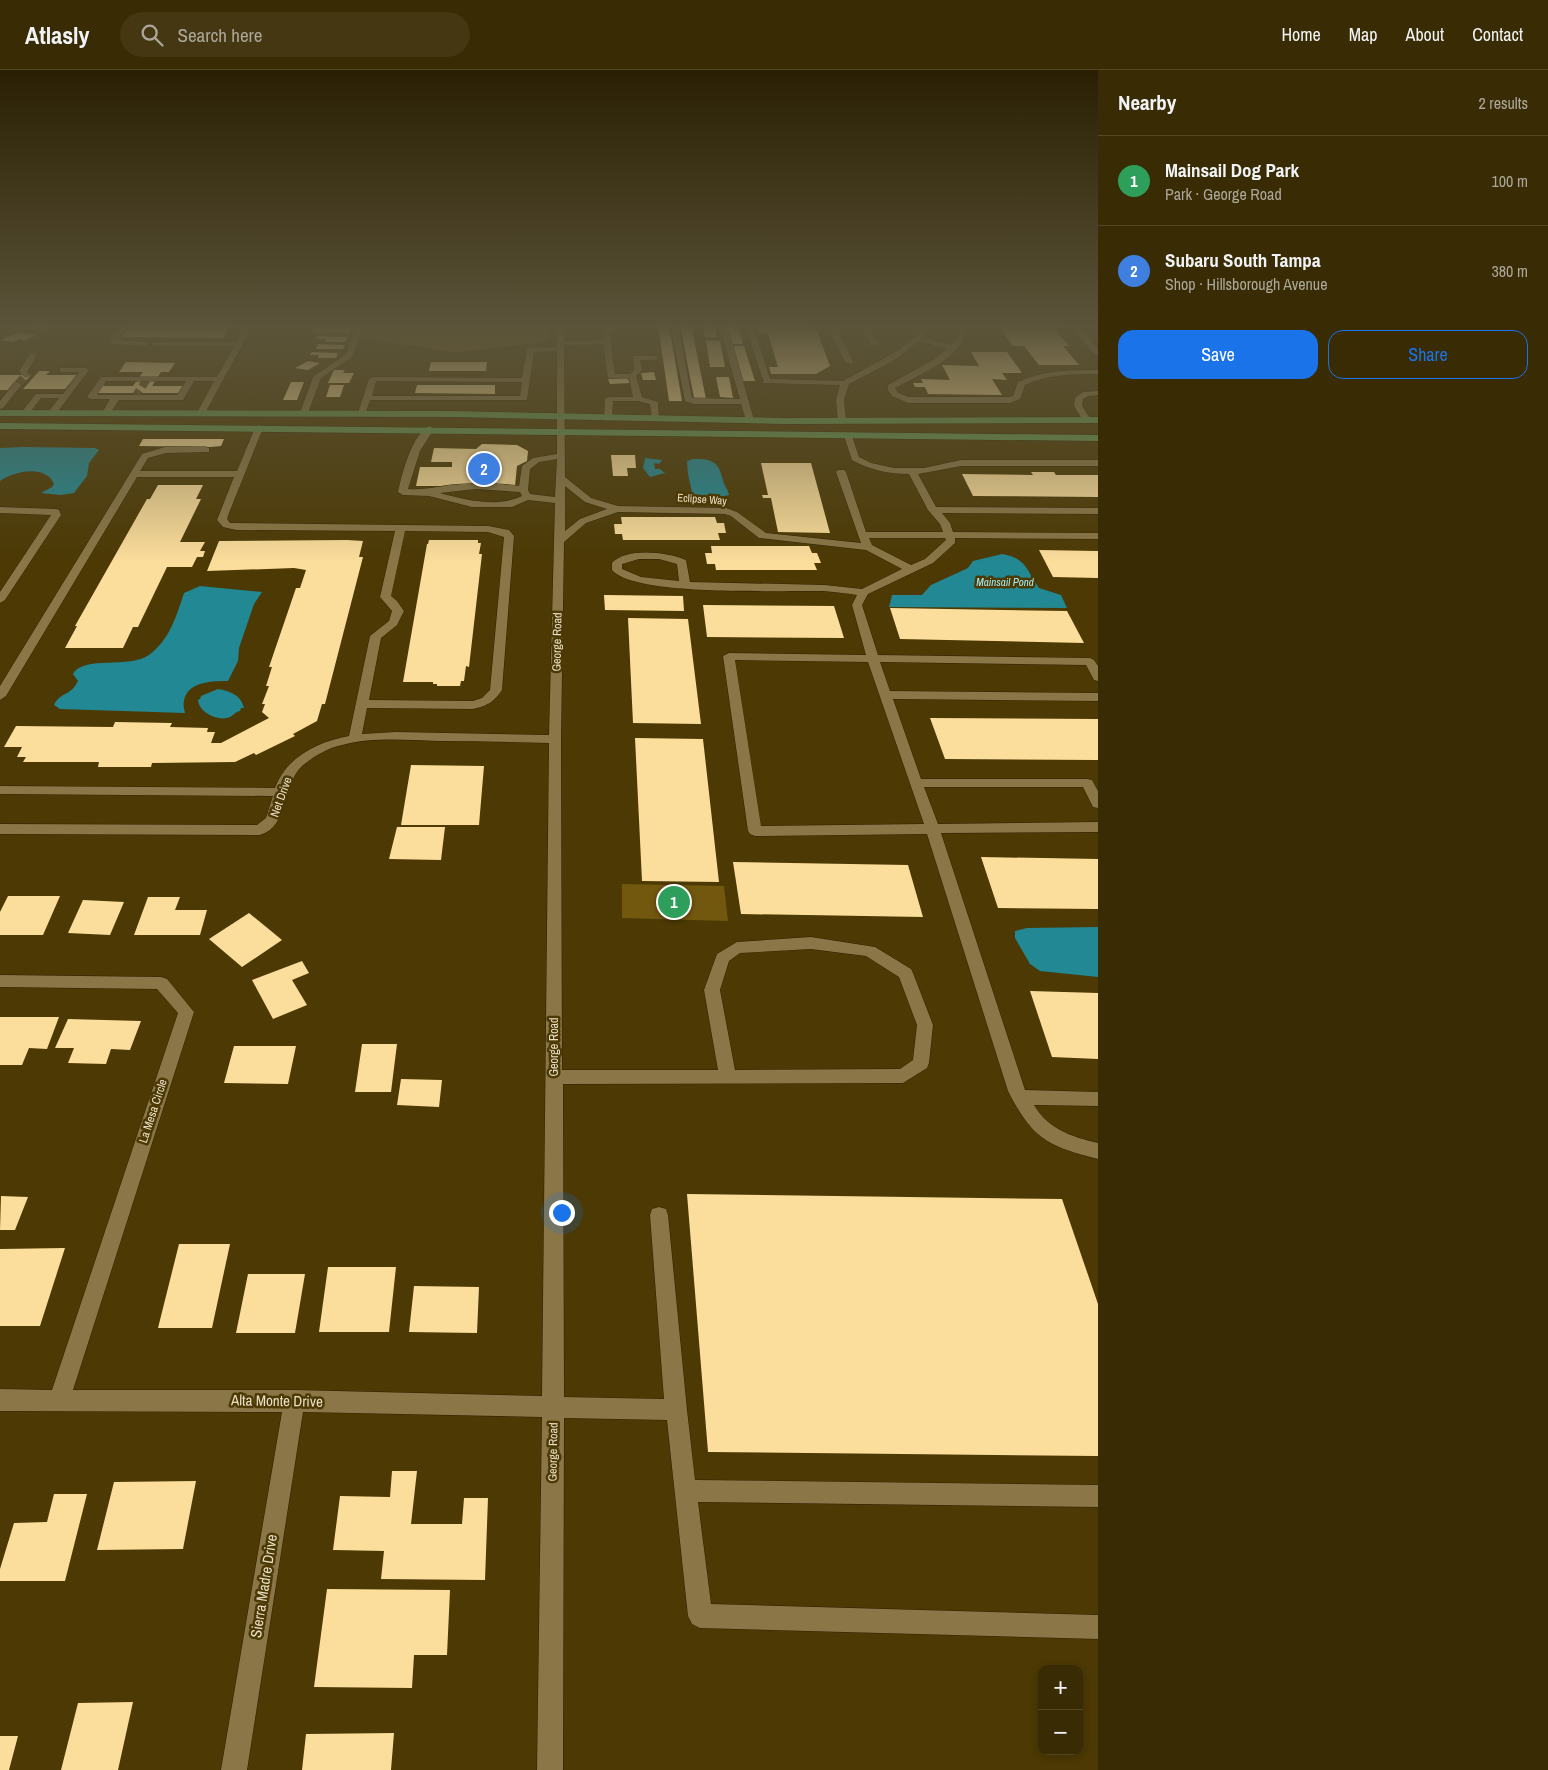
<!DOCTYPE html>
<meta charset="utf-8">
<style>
:root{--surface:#392b03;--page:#443712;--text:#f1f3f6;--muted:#aba79a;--line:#534725;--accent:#1a73e8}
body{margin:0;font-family:"Archivo Narrow",sans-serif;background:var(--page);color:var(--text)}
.controls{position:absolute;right:15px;bottom:15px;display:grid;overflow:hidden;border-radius:10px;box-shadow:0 2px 8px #0003}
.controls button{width:45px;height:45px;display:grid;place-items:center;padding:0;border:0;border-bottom:1px solid var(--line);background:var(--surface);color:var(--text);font:25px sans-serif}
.you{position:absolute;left:561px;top:1142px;width:18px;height:18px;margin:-12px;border:4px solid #fff;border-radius:50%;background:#1a73e8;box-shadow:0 0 0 8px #1a73e833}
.badge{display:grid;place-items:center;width:32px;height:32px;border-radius:50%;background:var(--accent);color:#fff;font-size:16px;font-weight:700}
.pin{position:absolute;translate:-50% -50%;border:2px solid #fff;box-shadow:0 1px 5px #0006}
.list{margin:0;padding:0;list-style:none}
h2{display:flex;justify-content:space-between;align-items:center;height:65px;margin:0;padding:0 20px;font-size:21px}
h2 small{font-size:16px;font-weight:400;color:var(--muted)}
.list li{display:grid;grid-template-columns:32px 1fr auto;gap:15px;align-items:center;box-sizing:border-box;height:90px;padding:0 20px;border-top:1px solid var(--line)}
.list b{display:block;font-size:19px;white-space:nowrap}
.list p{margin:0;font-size:16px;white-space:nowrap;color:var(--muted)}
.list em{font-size:16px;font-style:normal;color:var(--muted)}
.actions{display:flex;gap:10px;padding:15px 20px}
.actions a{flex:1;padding:11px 0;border:1px solid var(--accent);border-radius:15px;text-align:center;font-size:18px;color:var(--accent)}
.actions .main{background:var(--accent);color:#fff}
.icon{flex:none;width:28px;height:28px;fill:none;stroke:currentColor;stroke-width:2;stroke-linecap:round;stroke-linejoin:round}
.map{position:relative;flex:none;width:1098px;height:1700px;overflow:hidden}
header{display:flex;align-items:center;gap:30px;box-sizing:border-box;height:70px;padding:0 25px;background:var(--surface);border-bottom:1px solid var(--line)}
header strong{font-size:24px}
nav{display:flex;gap:28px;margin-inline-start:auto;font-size:18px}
.search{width:350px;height:45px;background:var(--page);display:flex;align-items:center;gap:12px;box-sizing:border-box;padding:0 18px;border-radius:28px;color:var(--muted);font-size:19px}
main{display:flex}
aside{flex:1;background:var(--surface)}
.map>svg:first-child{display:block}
</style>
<header>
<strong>Atlasly</strong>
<div class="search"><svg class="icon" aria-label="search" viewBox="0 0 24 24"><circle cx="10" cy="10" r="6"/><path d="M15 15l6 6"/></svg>Search here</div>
<nav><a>Home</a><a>Map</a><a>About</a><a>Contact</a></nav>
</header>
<main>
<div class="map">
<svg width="1098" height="1700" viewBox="0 0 1098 1700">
<rect width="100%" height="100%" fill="#4c3904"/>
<path fill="#72570e" d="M 622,814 L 724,816 L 728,851 L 622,848 Z"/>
<path fill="#7b601d" d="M 360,255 L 548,255 L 547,272 L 454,282 L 356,267 Z"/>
<path fill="#218894" d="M 24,377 L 95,378 L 99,380 L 89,393 L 87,406 L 74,423 L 61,425 L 41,423 L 52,417 L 54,414 C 46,394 14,401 0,411 L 0,378 Z
M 645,388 L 662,390 L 659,394 L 654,393 L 655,399 L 660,399 L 665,403 L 650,407 L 643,398 Z
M 693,389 C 713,389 718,391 723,410 C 724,416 728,419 729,425 L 713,428 L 695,425 L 692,422 L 688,404 L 687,391 Z
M 1002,484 C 1027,488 1026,500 1039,518 L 1061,525 L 1067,538 L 889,537 L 892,525 L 922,525 L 931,515 L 968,498 L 973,491 Z
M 200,516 L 262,522 L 254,534 L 239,578 L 238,591 L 228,611 C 214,611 187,611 184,631 C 183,634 184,639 185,643 L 60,639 L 54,635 C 61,621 70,627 78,611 L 73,604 C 83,585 130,599 149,585 C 170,569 176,547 184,523 Z
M 218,619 C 230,621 241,625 244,638 L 241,638 L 240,641 C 235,642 234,645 230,647 C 219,652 199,643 198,630 L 200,629 L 201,626 Z
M 1098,857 L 1098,907 L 1040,901 L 1030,894 L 1015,868 L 1015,861 L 1027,858 Z"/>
<path fill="#fcde9c" d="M 32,255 L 55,255 L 48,260 L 27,259 Z
M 131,255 L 231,255 L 223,268 L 121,267 Z
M 658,255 L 669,255 L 682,331 L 669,331 Z
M 680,255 L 691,255 L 706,329 L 694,328 Z
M 702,255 L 714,255 L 717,267 L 705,267 Z
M 725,255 L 737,255 L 743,274 L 731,274 Z
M 757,255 L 798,255 L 817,261 L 830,296 L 816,304 L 771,304 L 769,297 L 778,297 L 768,263 L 759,263 Z
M 993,255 L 1062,255 L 1065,258 L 1054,258 L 1069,276 L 1063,276 L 1079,295 L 1039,295 L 1024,276 L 1013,276 L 1000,258 L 995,258 Z
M 315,258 L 351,259 L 349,263 L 312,263 Z
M 18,262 L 36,265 L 25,270 L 19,269 L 14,272 L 1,270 Z
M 317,266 L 348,267 L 345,272 L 324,272 L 326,269 L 316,269 Z
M 706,270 L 720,271 L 725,297 L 710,297 Z
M 318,274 L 345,275 L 343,279 L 316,279 Z
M 731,276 L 744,276 L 755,311 L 741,311 Z
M 312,282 L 338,283 L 336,288 L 318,288 L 319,285 L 310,285 Z
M 971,282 L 1007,282 L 1022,303 L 1002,303 L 1007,310 L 992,309 L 1002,325 L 928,324 L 925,317 L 915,317 L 913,313 L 923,313 L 921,309 L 950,310 L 942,295 L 979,296 Z
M 308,291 L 320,293 L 308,300 L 295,298 Z
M 126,292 L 175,293 L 169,302 L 161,302 L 152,316 L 190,316 L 186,323 L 90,323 L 95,316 L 133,316 L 143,302 L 119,302 Z
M 431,292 L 487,292 L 486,301 L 429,301 Z
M 334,300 L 345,300 L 343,303 L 354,303 L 349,313 L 328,313 Z
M 39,301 L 50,301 L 46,305 L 77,305 L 65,319 L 23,319 Z
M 654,302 L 656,310 L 643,310 L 641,303 Z
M 0,305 L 31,305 L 23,314 L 13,314 L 8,320 L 0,320 Z
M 716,307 L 729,307 L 733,328 L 720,327 Z
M 627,308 L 630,313 L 610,314 L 608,309 Z
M 291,312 L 304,312 L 297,330 L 283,330 Z
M 330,315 L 344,315 L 340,327 L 326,327 Z
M 417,315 L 495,315 L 495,324 L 415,323 Z
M 143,369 L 224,369 L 221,376 L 210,377 L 139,376 Z
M 482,374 L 517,375 L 528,381 L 527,391 L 517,396 L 515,416 L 416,416 L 420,397 L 452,397 L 452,392 L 431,392 L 434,378 L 476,379 Z
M 611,385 L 635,385 L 636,398 L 627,398 L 628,406 L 613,406 Z
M 761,393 L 811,393 L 830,463 L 778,462 L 771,428 L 763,428 L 762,425 L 768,425 Z
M 1031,402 L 1054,402 L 1056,405 L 1098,405 L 1098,427 L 973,426 L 962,404 L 1033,405 Z
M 158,415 L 203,415 L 196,429 L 201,429 L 180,472 L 205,472 L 200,481 L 205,481 L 203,487 L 197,487 L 192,497 L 167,497 L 138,557 L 133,557 L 123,578 L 65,578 L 77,556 L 75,556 L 147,429 L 150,429 Z
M 621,447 L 715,447 L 717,453 L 724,453 L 726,463 L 718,463 L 720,470 L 623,470 L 622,464 L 615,464 L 614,454 L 622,454 Z
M 347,470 L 363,471 L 359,487 L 363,487 L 325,634 L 322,634 L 317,651 L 293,664 L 295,666 L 256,685 L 254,683 L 235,692 L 152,693 L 151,697 L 98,697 L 99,692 L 23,692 L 26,687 L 17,687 L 22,677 L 4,677 L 16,656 L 113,657 L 115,652 L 172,653 L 170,657 L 208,658 L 207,662 L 215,662 L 211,673 L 221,673 L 269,648 L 262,642 L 265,634 L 262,634 L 269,616 L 266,616 L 272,597 L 269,597 L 296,518 L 300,518 L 306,500 L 294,498 L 207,501 L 219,471 Z
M 429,470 L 478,470 L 478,473 L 481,473 L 479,484 L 482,484 L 469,597 L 466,596 L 464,611 L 461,611 L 460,616 L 437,616 L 437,614 L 433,614 L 433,612 L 403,612 L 427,474 L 428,474 Z
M 711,476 L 809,476 L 812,483 L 817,483 L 821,493 L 814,493 L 817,500 L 716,500 L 715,494 L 707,494 L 705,483 L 712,483 Z
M 1039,480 L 1098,481 L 1098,508 L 1053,507 Z
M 604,525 L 683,526 L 684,541 L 605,540 Z
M 703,535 L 834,536 L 844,568 L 707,567 Z
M 890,538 L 1067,541 L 1084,573 L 900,569 Z
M 628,548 L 688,549 L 701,654 L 633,653 Z
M 930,648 L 1098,649 L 1098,690 L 945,689 Z
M 635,668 L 703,669 L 719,812 L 642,811 Z
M 411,695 L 484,696 L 479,755 L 401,755 Z
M 397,757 L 445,757 L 441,790 L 389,789 Z
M 981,787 L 1098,789 L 1098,839 L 998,838 Z
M 733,792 L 908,795 L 923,847 L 741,844 Z
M 8,826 L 60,826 L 43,865 L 0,865 L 0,842 Z
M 148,827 L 180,827 L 175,840 L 207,840 L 200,865 L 134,865 Z
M 83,830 L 124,832 L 110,865 L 68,863 Z
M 249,843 L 282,870 L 242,897 L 209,869 Z
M 302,891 L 309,903 L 292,910 L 307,935 L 273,949 L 252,910 Z
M 1030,921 L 1098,923 L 1098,989 L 1052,987 Z
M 0,947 L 59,947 L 47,979 L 29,978 L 22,995 L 0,995 Z
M 68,949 L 141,951 L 130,980 L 111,979 L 106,994 L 68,993 L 74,978 L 55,978 Z
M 362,974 L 397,974 L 391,1022 L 355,1022 Z
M 234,976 L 296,976 L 288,1014 L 224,1013 Z
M 401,1009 L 442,1010 L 439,1037 L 397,1035 Z
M 687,1124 L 1062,1129 L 1098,1234 L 1098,1386 L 708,1382 Z
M 1,1126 L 28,1127 L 15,1160 L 0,1160 Z
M 179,1174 L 230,1174 L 212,1258 L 158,1258 Z
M 65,1178 L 40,1256 L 0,1256 L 0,1179 Z
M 328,1197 L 396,1197 L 389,1262 L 319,1262 Z
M 248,1204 L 305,1204 L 295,1263 L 236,1263 Z
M 414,1216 L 479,1217 L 477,1263 L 409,1262 Z
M 392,1401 L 417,1401 L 411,1454 L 462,1454 L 464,1428 L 488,1428 L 485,1510 L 381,1509 L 384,1481 L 333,1480 L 340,1426 L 390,1427 Z
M 196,1411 L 183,1479 L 97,1480 L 114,1412 Z
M 54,1424 L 87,1424 L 65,1511 L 0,1511 L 0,1499 L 14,1453 L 47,1452 Z
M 327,1519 L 450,1520 L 447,1585 L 414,1585 L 412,1618 L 314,1617 Z
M 133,1632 L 118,1700 L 61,1700 L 78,1633 Z
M 394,1663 L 391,1700 L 302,1700 L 306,1664 Z
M 0,1666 L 18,1666 L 9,1700 L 0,1700 Z"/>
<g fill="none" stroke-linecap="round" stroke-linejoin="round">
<path stroke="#645221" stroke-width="8" stroke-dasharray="8 4.5" stroke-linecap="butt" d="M 18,314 L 26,305
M 135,327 L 147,309"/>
<g stroke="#2f2100" stroke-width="1">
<path id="minor" d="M 120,255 L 128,255 L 118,270 L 144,272 L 147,272 L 147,276 L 112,274 L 110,269 Z
M 245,255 L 253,255 L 204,345 L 197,343 L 214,311 L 194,311 L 183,330 L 119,330 L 109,345 L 106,346 L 102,343 L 110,329 L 91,329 L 87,327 L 101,307 L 217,307 L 234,276 L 155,276 L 151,274 L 155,272 L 236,272 ZM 106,311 L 186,311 L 177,325 L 97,325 Z
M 356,255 L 364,255 L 352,287 L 321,308 L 308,343 L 301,345 L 300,343 L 313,307 L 346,284 Z
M 556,255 L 564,255 L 564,271 L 603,270 L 603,261 L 613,255 L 622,255 L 610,264 L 615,304 L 630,304 L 634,300 L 633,286 L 655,286 L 659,288 L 655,290 L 640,290 L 642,300 L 636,306 L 642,327 L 658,332 L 659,351 L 652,349 L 650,334 L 638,331 L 613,331 L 612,348 L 608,351 L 604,348 L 605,329 L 609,327 L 633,327 L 629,308 L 608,308 L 603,274 L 564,275 L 565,407 L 591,428 L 618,436 L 726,438 L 737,442 L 766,463 L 861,473 L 836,402 L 838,400 L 844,400 L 846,402 L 866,462 L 943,462 L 940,454 L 928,440 L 909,404 C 889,404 870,400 852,390 L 844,366 L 845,364 L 848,363 L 852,366 L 859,387 L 871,393 L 894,398 L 924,398 L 961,390 L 1098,390 L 1098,396 L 961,396 L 918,404 L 936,437 L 1098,438 L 1098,444 L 942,443 L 950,453 L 953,462 L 1098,463 L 1098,469 L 955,468 L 955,473 L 933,493 L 868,524 L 862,535 L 878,585 L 1090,588 L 1094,590 L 1098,596 L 1098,611 L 1094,610 L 1086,595 L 880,592 L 890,621 L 1098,623 L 1098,631 L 893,629 L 921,709 L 1087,709 L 1092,710 L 1098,721 L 1098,738 L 1093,737 L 1083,717 L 924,717 L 938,754 L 1098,752 L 1098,762 L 941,763 L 1025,1020 L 1098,1022 L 1098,1036 L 1034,1035 C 1048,1059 1072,1067 1098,1073 L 1098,1089 C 1046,1076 1032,1068 1008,1021 L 927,764 L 755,766 L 750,764 L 748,761 L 723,586 L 729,583 L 866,585 L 852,535 L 857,525 C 846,523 834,522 823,521 C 783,520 635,527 612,500 L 612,493 C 626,477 668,482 686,490 L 690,512 L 825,515 L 862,519 L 902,499 L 866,480 L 759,468 L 731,446 L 725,444 L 618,442 L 586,453 L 564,472 L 561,669 L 562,1000 L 718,1000 L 704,920 L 717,884 L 737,872 L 811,867 L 875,877 L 911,899 L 913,903 L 933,955 L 929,993 L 927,998 L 903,1013 L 563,1014 L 564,1327 L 664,1329 L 650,1145 L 652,1139 L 659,1137 L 666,1139 L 668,1145 L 687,1340 L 695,1410 L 1098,1415 L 1098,1437 L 698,1432 L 711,1534 L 1098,1545 L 1098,1569 L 700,1558 L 692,1554 L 688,1546 L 667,1350 L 564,1348 L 563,1700 L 537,1700 L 542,1347 L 303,1342 L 247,1700 L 221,1700 L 282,1342 L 0,1341 L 0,1319 L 52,1320 L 178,943 L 157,919 L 0,917 L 0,905 L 161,907 L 167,909 L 194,942 L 73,1320 L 294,1320 L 542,1326 L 549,673 C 512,672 475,671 438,671 C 406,670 373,667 342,675 C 328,678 314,686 302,696 C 282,715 289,757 260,765 L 0,764 L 0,754 L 257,755 L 266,748 L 273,726 L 0,724 L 0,716 L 275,718 C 287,686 318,672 349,666 L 370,566 L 389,551 L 392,541 L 380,527 L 395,461 L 236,460 L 223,457 L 217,450 L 234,407 L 137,407 L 6,626 L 0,630 L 0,616 L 142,384 L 165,377 L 206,377 L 209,378 L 209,382 L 166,383 L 148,388 L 140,401 L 237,401 L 255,358 L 259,355 L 263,358 L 229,443 L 227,449 L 230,453 L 488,456 L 509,460 L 514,466 L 502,620 C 494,632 487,636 473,639 L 367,638 L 362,664 L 396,662 L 549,665 L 555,433 L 528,430 L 512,437 L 472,437 L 429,426 L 403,425 L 398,422 C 402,404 412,363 430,356 L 434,359 L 420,381 L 408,419 C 425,420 435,417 451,415 C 474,413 497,413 519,416 L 522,396 L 533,388 L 557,384 L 557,281 L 534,282 L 527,330 L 370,330 L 365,345 L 358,343 L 369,309 L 373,307 L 522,308 L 527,278 L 557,277 ZM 376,311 L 522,312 L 520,326 L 372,326 ZM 557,389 L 555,427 L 530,424 L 528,420 L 530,399 L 539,392 ZM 565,416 L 585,432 L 607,439 L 580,449 L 565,461 ZM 475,419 L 520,422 L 522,426 C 496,438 466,430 440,423 ZM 405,461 L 488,462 L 504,467 L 490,620 L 482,628 L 473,631 L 369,630 L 381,568 L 397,555 L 404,541 L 397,531 L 391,526 ZM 869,468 L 945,468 L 946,470 L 925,489 L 911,495 L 872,475 ZM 639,489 L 659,489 L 677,494 L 679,511 L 641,507 L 622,499 L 622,494 ZM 735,590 L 868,592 L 924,754 L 761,756 ZM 811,879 L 866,886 L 899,907 L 917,955 L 913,990 L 900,999 L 735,1000 L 720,920 L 729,891 L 740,883 Z
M 670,255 L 678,255 L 692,328 L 740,329 L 719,255 L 727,255 L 754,350 L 753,352 L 746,350 L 741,334 L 694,334 L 685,331 Z
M 745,255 L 753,255 L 770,309 L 843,311 L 899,280 L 918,264 L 923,255 L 931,255 L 922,268 L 952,275 L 959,265 L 960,255 L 968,255 C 963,289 922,303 895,318 L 898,323 L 909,327 L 1009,327 L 1013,326 L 1018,312 C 1044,300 1070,300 1098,300 L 1098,304 C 1072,304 1048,304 1025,315 L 1020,329 L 1010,333 L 908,333 L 892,326 L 888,320 L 888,315 L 933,290 L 948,279 L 919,271 L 893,291 L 849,314 L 844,330 L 846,351 L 842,354 L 838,351 L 836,330 L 840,315 L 764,313 Z
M 827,255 L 835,255 L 853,292 L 852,294 L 845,292 Z
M 860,255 L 868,255 L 878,273 L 877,275 L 871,275 Z
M 1070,255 L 1078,255 L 1098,278 L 1098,285 L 1095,285 Z
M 30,283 L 37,285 L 27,302 L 30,305 L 26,307 L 19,302 Z
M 60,298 L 85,298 L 89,300 L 55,345 L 48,343 L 59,328 L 41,328 L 28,345 L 22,345 L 21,343 L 36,324 L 63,324 L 79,302 L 60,302 Z
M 15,312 L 22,314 L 3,338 L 0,339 L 0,331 Z
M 1098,321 L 1098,325 L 1088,326 L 1083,329 L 1082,336 L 1091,350 L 1084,352 L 1074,336 L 1075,328 L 1083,322 Z
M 0,437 L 56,439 L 59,440 L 61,445 L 5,530 L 0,533 L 0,522 L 51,445 L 0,443 Z"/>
</g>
<g stroke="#2f2100" stroke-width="1">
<path id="major" d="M 0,340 L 453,341 L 782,348 L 1098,347 L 1098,353 L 782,354 L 453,347 L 0,346 Z
M 0,353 L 1098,365 L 1098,371 L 0,359 Z"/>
</g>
<use href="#minor" fill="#8a7646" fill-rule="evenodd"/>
<use href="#major" fill="#649551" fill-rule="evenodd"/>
</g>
<linearGradient id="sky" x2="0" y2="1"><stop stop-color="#2a1f02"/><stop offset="0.52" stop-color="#5b543a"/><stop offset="1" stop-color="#5b543a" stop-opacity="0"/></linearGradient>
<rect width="1098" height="493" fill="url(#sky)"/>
<g text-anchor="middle" stroke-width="5" stroke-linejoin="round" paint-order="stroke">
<g font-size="11" fill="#e9dec6" stroke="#4c3904">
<text transform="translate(702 429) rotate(4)" y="4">Eclipse Way</text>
</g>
<g font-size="11" font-style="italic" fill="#a4ebf5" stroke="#4c3904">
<text x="1005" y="516">Mainsail Pond</text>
</g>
<g font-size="12" fill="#e9dec6" stroke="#4c3904">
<text transform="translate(557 572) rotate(-89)" y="4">George Road</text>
<text transform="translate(281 727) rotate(-70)" y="4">Net Drive</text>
<text transform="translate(554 977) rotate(-90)" y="4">George Road</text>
<text transform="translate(153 1041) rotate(-72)" y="4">La Mesa Circle</text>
<text transform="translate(553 1382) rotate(-89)" y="4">George Road</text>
</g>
<g font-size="15" fill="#e9dec6" stroke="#4c3904">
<text transform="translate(277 1331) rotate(1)" y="5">Alta Monte Drive</text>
<text transform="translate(264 1516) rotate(-81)" y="5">Sierra Madre Drive</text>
</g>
</g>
</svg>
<div class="controls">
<button>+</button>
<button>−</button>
</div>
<div class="you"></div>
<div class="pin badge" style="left:674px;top:832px;background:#2e9e5b">1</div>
<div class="pin badge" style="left:484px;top:399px;background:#3f7fe0">2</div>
</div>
<aside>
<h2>Nearby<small>2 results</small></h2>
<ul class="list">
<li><span class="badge" style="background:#2e9e5b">1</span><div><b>Mainsail Dog Park</b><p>Park · George Road</p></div><em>100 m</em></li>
<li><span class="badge" style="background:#3f7fe0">2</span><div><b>Subaru South Tampa</b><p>Shop · Hillsborough Avenue</p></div><em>380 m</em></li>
</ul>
<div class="actions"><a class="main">Save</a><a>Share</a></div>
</aside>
</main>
